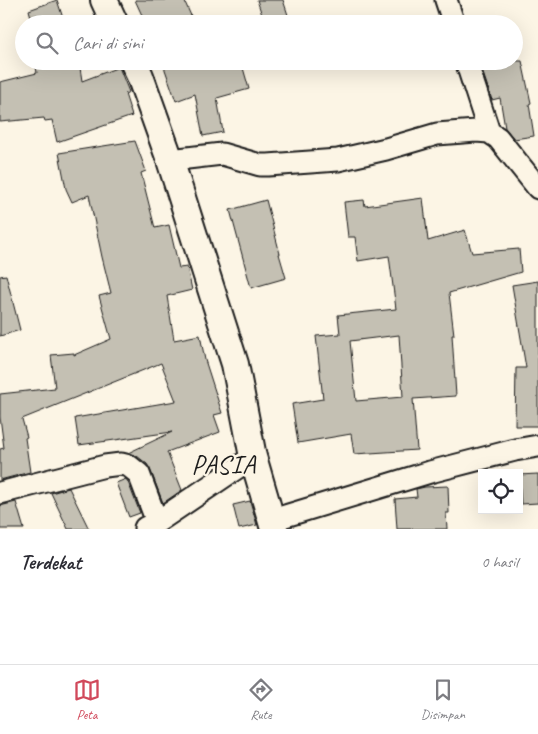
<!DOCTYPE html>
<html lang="id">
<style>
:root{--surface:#fff;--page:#f7f7f7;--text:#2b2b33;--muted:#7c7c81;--line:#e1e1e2;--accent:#d1495b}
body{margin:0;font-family:Caveat,sans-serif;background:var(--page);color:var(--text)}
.controls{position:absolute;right:15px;bottom:15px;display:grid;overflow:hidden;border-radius:0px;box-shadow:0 5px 20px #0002}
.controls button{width:45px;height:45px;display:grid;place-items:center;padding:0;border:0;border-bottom:1px solid var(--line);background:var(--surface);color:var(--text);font:25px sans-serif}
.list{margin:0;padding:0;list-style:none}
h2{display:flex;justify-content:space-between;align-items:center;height:65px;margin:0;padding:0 20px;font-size:21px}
h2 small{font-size:16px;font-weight:400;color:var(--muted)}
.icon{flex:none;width:28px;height:28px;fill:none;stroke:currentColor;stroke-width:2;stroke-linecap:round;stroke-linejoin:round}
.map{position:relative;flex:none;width:538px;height:529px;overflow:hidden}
.search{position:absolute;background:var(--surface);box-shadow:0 5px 20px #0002;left:15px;right:15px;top:15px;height:55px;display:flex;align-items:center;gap:12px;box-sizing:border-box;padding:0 18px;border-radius:28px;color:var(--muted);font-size:19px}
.sheet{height:135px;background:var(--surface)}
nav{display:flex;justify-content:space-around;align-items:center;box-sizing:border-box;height:70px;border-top:1px solid var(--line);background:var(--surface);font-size:14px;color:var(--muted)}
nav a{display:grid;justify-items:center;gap:2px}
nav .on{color:var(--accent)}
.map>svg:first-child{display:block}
</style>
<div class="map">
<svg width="538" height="529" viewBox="0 0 538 529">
<rect width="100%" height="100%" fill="#fcf5e5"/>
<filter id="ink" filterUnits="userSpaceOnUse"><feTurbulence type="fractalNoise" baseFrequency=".02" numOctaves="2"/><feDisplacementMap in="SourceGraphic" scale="10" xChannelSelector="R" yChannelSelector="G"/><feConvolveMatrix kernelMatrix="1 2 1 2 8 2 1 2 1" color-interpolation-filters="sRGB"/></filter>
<g filter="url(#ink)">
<path fill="#c4c0b3" stroke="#1c1c1c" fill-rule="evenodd" d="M 57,0 L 65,24 L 33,24 L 29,10 Z
M 135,0 L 184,0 L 192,18 L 179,24 L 146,24 Z
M 257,0 L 283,0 L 291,24 L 265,24 Z
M 72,61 L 79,61 L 82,81 L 119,67 L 129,92 L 125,94 L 132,116 L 57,142 L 52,120 L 45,121 L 44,118 L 0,122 L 0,82 L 37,73 L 36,67 Z
M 162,61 L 241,61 L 249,89 L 217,98 L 223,132 L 203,136 L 195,94 L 176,101 Z
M 479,61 L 522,61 L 531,103 L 529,104 L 534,136 L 514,139 L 505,128 L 500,98 L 492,100 Z
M 135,141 L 146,171 L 141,173 L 155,228 L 169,225 L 179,268 L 187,267 L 192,290 L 167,296 L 174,340 L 200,335 L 205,360 L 222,413 L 214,415 L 220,432 L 167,452 L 182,490 L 163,503 L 150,469 L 147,464 L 137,456 L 128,453 L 172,432 L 79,445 L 75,418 L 176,401 L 161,363 L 22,419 L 27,437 L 25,438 L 30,472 L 0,480 L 0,449 L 4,448 L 0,417 L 0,394 L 55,388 L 51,355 L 74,353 L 74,355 L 111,339 L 99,296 L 111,293 L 102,257 L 89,195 L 72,202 L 66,189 L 59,153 Z
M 423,198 L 428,241 L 465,230 L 472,253 L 519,249 L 521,272 L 449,293 L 454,335 L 452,335 L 456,396 L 413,399 L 417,450 L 354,454 L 351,434 L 298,443 L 292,404 L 323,399 L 316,336 L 340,334 L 338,315 L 396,309 L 389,256 L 358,261 L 355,237 L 348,237 L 344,202 L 364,200 L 365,206 ZM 399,335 L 403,397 L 356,401 L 350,341 Z
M 266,200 L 280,254 L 279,254 L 286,278 L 251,288 L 230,210 Z
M 6,275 L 20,330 L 0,336 L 0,276 Z
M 538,281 L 538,426 L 515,426 L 516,368 L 526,368 L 512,285 Z
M 538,474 L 538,503 L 521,504 L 519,475 Z
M 126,479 L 128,482 L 140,513 L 129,517 L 116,483 Z
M 448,486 L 449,513 L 446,513 L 447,529 L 397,529 L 395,499 L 417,497 L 416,489 L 425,487 Z
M 69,488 L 89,529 L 68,529 L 51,493 Z
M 250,501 L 257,525 L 239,529 L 233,505 Z
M 16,502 L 24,529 L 0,529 L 0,506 Z"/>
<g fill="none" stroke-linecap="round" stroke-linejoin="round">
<g stroke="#1c1c1c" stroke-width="25">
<path id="minor" d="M 446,0 L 454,24
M 466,61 L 489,132
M 170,160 L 222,154 L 260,165 L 268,165 L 338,160 L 386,149 L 437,134 L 476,131 L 489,132 L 498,138 L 538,188
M 0,493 L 105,466 L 121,464 L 129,466 L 139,474 L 157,522
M 272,520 L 430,472 L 515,450 L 538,446
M 145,528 L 157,522 L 253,457"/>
</g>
<g stroke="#1c1c1c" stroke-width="30">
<path id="tertiary" d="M 104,0 L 115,24
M 133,61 L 140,76 L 170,160 L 235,364 L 253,457 L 274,529"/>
</g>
<use href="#minor" stroke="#fcf5e5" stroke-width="21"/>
<use href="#tertiary" stroke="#fcf5e5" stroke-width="26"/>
</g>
</g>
<g text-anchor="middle" stroke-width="4.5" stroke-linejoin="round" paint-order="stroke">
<g font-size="26" letter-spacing="1" fill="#1c1c1c" stroke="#fcf5e5">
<text x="224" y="473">PASIA</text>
</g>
</g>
</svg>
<div class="controls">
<button><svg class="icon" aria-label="locate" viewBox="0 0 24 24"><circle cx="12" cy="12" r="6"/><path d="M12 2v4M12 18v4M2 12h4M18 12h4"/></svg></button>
</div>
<div class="search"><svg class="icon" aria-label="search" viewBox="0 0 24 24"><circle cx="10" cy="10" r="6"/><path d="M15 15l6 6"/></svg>Cari di sini</div>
</div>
<section class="sheet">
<h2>Terdekat<small>0 hasil</small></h2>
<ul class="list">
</ul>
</section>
<nav>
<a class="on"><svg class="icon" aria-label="map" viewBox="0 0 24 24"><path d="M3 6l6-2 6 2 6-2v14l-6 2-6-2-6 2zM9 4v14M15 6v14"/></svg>Peta</a>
<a><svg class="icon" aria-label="directions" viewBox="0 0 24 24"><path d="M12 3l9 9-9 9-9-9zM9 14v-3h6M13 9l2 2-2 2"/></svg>Rute</a>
<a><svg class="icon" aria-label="saved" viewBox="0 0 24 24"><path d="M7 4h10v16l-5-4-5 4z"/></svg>Disimpan</a>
</nav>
